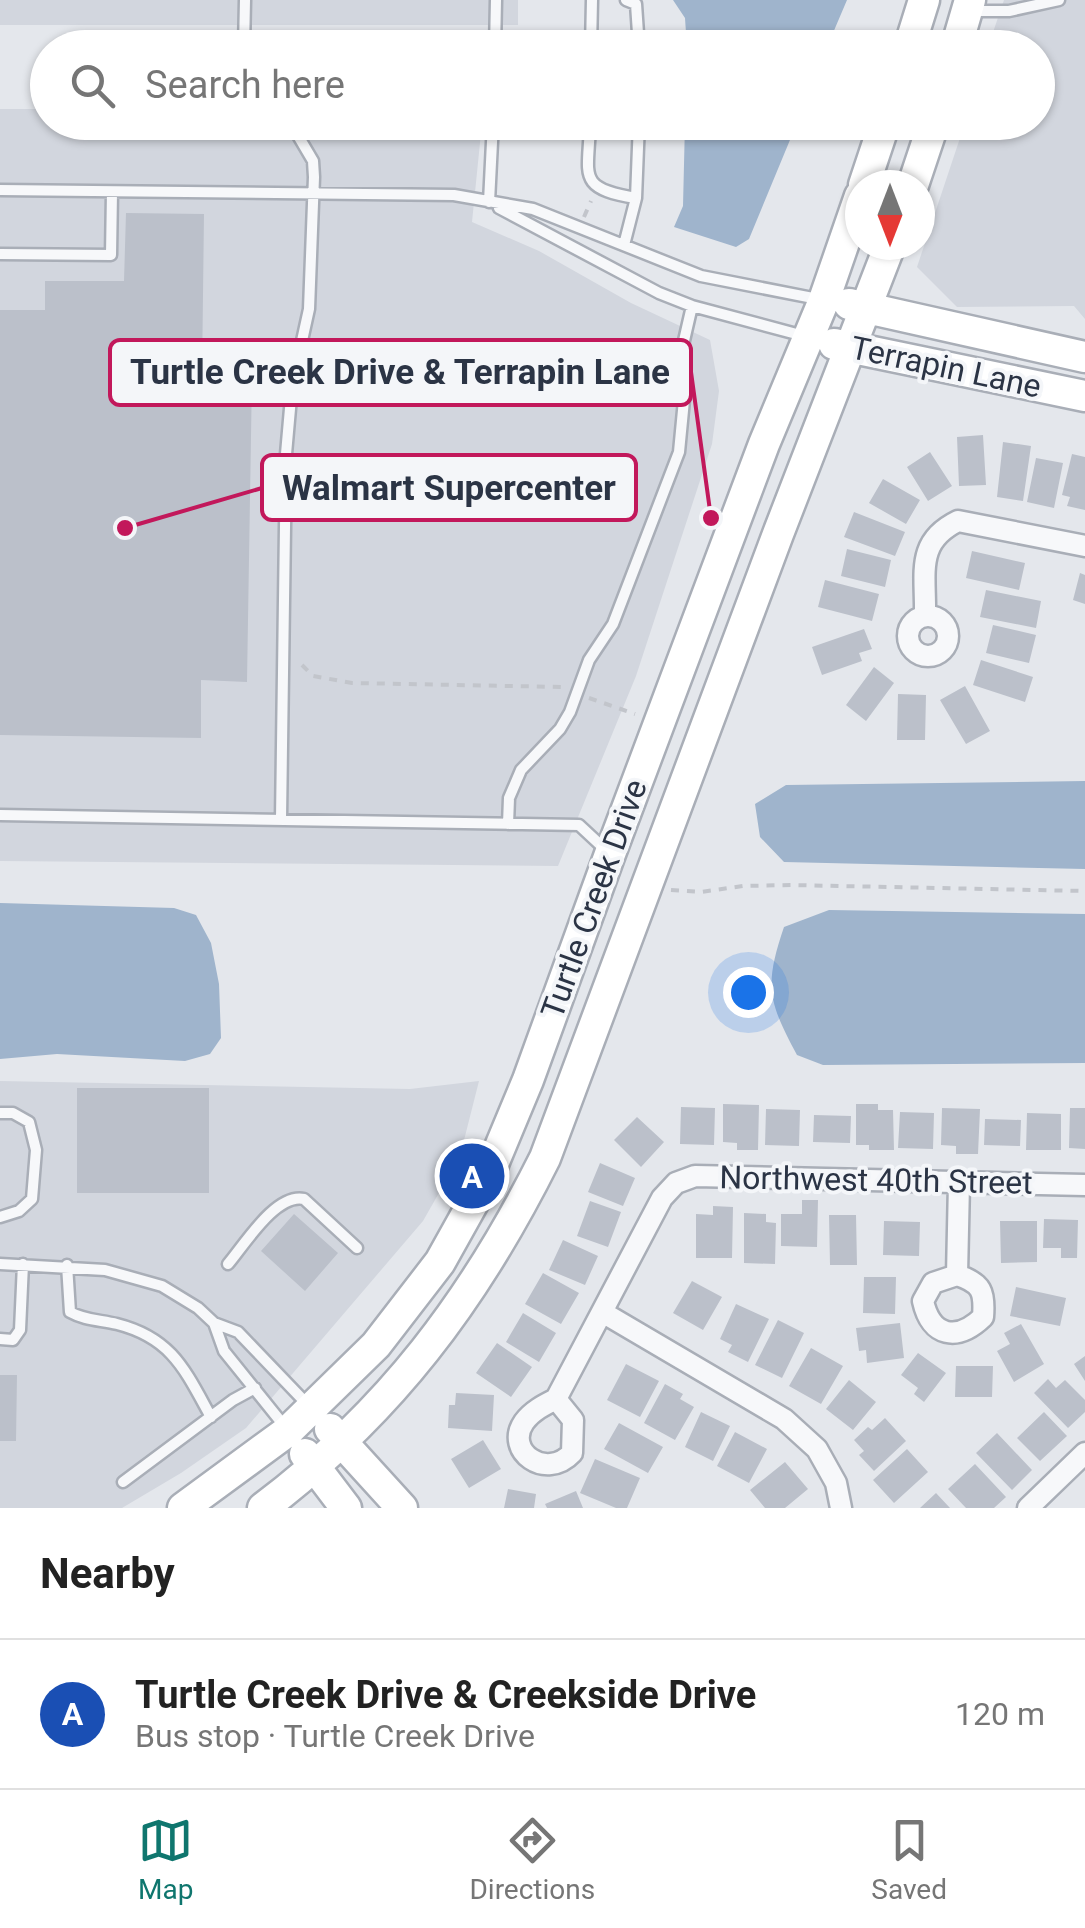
<!DOCTYPE html>
<meta charset="utf-8">
<style>
:root{--surface:#fff;--page:#f6f6f6;--text:#222;--muted:#767676;--line:#e0e0e0;--accent:#0f766e}
body{margin:0;font-family:Roboto,sans-serif;background:var(--page);color:var(--text)}
.compass{position:absolute;left:845px;top:170px;width:90px;height:90px;border-radius:50%;background:var(--surface);box-shadow:0 2px 8px #0004;rotate:180deg}
.you{position:absolute;left:748px;top:992px;width:35px;height:35px;margin:-25px;border:8px solid #fff;border-radius:50%;background:#1a73e8;box-shadow:0 0 0 15px #1a73e833}
.badge{display:grid;place-items:center;width:65px;height:65px;border-radius:50%;background:var(--accent);color:#fff;font-size:32px;font-weight:700}
.pin{position:absolute;translate:-50% -50%;border:5px solid #fff;box-shadow:0 2px 10px #0006}
.list{margin:0;padding:0;list-style:none}
h2{display:flex;justify-content:space-between;align-items:center;height:130px;margin:0;padding:0 40px;font-size:42px}
h2 small{font-size:32px;font-weight:400;color:var(--muted)}
.list li{display:grid;grid-template-columns:65px 1fr auto;gap:30px;align-items:center;box-sizing:border-box;height:150px;padding:0 40px;border-top:2px solid var(--line)}
.list b{display:block;font-size:38px;white-space:nowrap}
.list p{margin:0;font-size:32px;white-space:nowrap;color:var(--muted)}
.list em{font-size:32px;font-style:normal;color:var(--muted)}
.icon{flex:none;width:55px;height:55px;fill:none;stroke:currentColor;stroke-width:2;stroke-linecap:round;stroke-linejoin:round}
.map{position:relative;flex:none;width:1085px;height:1508px;overflow:hidden}
.search{position:absolute;background:var(--surface);box-shadow:0 2px 8px #0004;left:30px;right:30px;top:30px;height:110px;display:flex;align-items:center;gap:25px;box-sizing:border-box;padding:0 35px;border-radius:55px;color:var(--muted);font-size:38px}
.sheet{height:280px;background:var(--surface)}
nav{display:flex;justify-content:space-around;align-items:center;box-sizing:border-box;height:140px;border-top:2px solid var(--line);background:var(--surface);font-size:28px;color:var(--muted)}
nav a{display:grid;justify-items:center;gap:5px}
nav .on{color:var(--accent)}
.map>svg:first-child{display:block}
</style>
<div class="map">
<svg width="1085" height="1508" viewBox="0 0 1085 1508">
<rect width="100%" height="100%" fill="#e4e7ec"/>
<path fill="#d2d6de" d="M 0,0 L 518,0 L 518,25 L 0,25 Z
M 1004,0 L 1085,0 L 1085,319 L 1074,306 L 957,307 L 917,267 L 965,123 L 1038,122 L 1038,48 L 988,47 Z
M 0,109 L 47,109 L 48,122 L 482,123 L 472,222 L 539,251 L 631,303 L 710,340 L 719,391 L 712,444 L 636,676 L 558,866 L 0,861 Z
M 0,1081 L 410,1089 L 479,1081 L 460,1156 L 423,1221 L 246,1428 L 181,1473 L 122,1508 L 0,1508 Z"/>
<path fill="#9fb4cc" d="M 673,0 L 847,0 L 827,47 L 687,48 L 685,18 Z
M 685,123 L 797,123 L 749,239 L 736,247 L 674,227 L 683,206 Z
M 1085,781 L 1085,869 L 784,862 L 760,837 L 755,804 L 786,785 Z
M 0,903 L 174,908 L 196,915 L 211,943 L 219,984 L 221,1038 L 210,1054 L 185,1061 L 57,1054 L 0,1059 Z
M 829,910 L 1085,914 L 1085,1063 L 823,1065 L 797,1055 C 768,1001 764,986 784,927 Z"/>
<path fill="#bbc0ca" d="M 126,213 L 204,214 L 202,375 L 252,375 L 247,682 L 201,680 L 201,738 L 0,735 L 0,310 L 45,310 L 45,281 L 124,281 Z
M 983,435 L 986,485 L 959,486 L 957,437 Z
M 1003,442 L 1031,446 L 1023,501 L 997,497 Z
M 930,452 L 952,486 L 928,501 L 907,467 Z
M 1072,454 L 1085,457 L 1085,510 L 1067,506 L 1070,497 L 1062,495 Z
M 1036,458 L 1063,463 L 1054,508 L 1027,502 Z
M 883,479 L 920,500 L 906,524 L 869,503 Z
M 854,512 L 905,532 L 895,556 L 844,537 Z
M 847,549 L 891,560 L 885,587 L 841,576 Z
M 972,551 L 1025,563 L 1019,590 L 966,578 Z
M 1080,573 L 1085,575 L 1085,604 L 1073,600 Z
M 825,580 L 879,594 L 872,621 L 818,607 Z
M 986,590 L 1041,601 L 1036,628 L 980,617 Z
M 993,625 L 1036,635 L 1029,663 L 986,653 Z
M 864,629 L 872,649 L 859,653 L 862,661 L 822,675 L 812,647 Z
M 981,660 L 1033,677 L 1025,702 L 973,685 Z
M 874,667 L 894,683 L 866,721 L 846,705 Z
M 965,686 L 990,731 L 966,744 L 940,700 Z
M 898,694 L 926,695 L 925,740 L 897,740 Z
M 77,1088 L 209,1088 L 209,1193 L 77,1193 Z
M 723,1104 L 759,1105 L 758,1150 L 737,1150 L 737,1143 L 723,1142 Z
M 856,1104 L 878,1104 L 878,1110 L 893,1110 L 894,1150 L 869,1150 L 869,1145 L 856,1145 Z
M 681,1107 L 715,1108 L 714,1145 L 680,1144 Z
M 942,1108 L 980,1109 L 978,1154 L 956,1154 L 956,1146 L 941,1145 Z
M 1070,1108 L 1085,1108 L 1085,1149 L 1069,1148 Z
M 766,1109 L 800,1110 L 799,1146 L 765,1145 Z
M 900,1112 L 934,1113 L 933,1149 L 898,1148 Z
M 1027,1113 L 1061,1114 L 1061,1150 L 1026,1150 Z
M 814,1115 L 851,1116 L 850,1143 L 813,1142 Z
M 637,1117 L 664,1142 L 641,1167 L 614,1140 Z
M 985,1119 L 1021,1120 L 1020,1146 L 984,1145 Z
M 600,1163 L 635,1178 L 623,1206 L 588,1192 Z
M 802,1200 L 818,1200 L 817,1247 L 781,1246 L 781,1214 L 802,1214 Z
M 590,1201 L 621,1212 L 608,1247 L 577,1236 Z
M 713,1206 L 733,1207 L 732,1258 L 696,1258 L 696,1214 L 713,1215 Z
M 744,1213 L 766,1214 L 766,1222 L 776,1223 L 775,1264 L 744,1263 Z
M 294,1214 L 338,1253 L 305,1291 L 261,1251 Z
M 829,1215 L 856,1215 L 857,1265 L 830,1265 Z
M 1044,1219 L 1078,1220 L 1077,1258 L 1061,1258 L 1061,1248 L 1043,1248 Z
M 884,1221 L 920,1222 L 919,1256 L 883,1255 Z
M 1000,1221 L 1037,1221 L 1037,1262 L 1001,1263 Z
M 563,1240 L 598,1256 L 585,1285 L 549,1270 Z
M 543,1273 L 579,1293 L 561,1324 L 525,1304 Z
M 864,1277 L 896,1277 L 895,1314 L 863,1313 Z
M 692,1281 L 722,1297 L 703,1330 L 673,1313 Z
M 1016,1287 L 1066,1298 L 1060,1326 L 1010,1316 Z
M 736,1304 L 769,1319 L 748,1362 L 728,1352 L 732,1345 L 720,1339 Z
M 523,1313 L 556,1333 L 539,1362 L 506,1342 Z
M 778,1320 L 804,1333 L 782,1378 L 755,1365 Z
M 900,1323 L 904,1358 L 867,1363 L 866,1350 L 859,1351 L 856,1328 Z
M 1021,1324 L 1044,1364 L 1014,1382 L 997,1351 L 1010,1344 L 1004,1333 Z
M 497,1343 L 532,1367 L 511,1397 L 476,1373 Z
M 811,1348 L 843,1366 L 821,1404 L 789,1386 Z
M 918,1353 L 946,1373 L 924,1402 L 914,1394 L 918,1388 L 901,1375 Z
M 1085,1356 L 1085,1381 L 1074,1364 Z
M 626,1364 L 659,1381 L 640,1417 L 607,1400 Z
M 956,1366 L 993,1366 L 992,1397 L 955,1397 Z
M 0,1375 L 17,1375 L 16,1441 L 0,1441 Z
M 1048,1379 L 1056,1388 L 1065,1380 L 1085,1400 L 1085,1412 L 1068,1428 L 1034,1393 Z
M 849,1380 L 876,1402 L 853,1430 L 826,1409 Z
M 665,1384 L 683,1394 L 680,1399 L 694,1407 L 675,1440 L 644,1423 Z
M 456,1393 L 494,1395 L 492,1431 L 448,1428 L 449,1405 L 455,1405 Z
M 701,1412 L 730,1426 L 713,1461 L 685,1447 Z
M 1044,1412 L 1067,1436 L 1040,1461 L 1017,1438 Z
M 885,1418 L 906,1441 L 874,1471 L 859,1455 L 864,1451 L 854,1440 L 868,1427 L 872,1430 Z
M 619,1423 L 663,1447 L 648,1473 L 604,1449 Z
M 735,1432 L 767,1449 L 749,1483 L 717,1466 Z
M 997,1433 L 1032,1470 L 1012,1490 L 976,1453 Z
M 483,1440 L 501,1469 L 469,1488 L 451,1459 Z
M 907,1449 L 928,1472 L 894,1503 L 873,1480 Z
M 595,1459 L 640,1478 L 627,1508 L 616,1508 L 580,1493 Z
M 785,1462 L 808,1489 L 785,1508 L 765,1508 L 750,1490 Z
M 975,1464 L 1006,1497 L 994,1508 L 966,1508 L 948,1489 Z
M 508,1489 L 536,1494 L 534,1508 L 504,1508 Z
M 576,1491 L 583,1508 L 547,1508 L 545,1504 Z
M 936,1493 L 950,1508 L 920,1508 Z"/>
<g fill="none" stroke-linecap="round" stroke-linejoin="round">
<g stroke="#a9aeb7" stroke-width="15">
<path id="lane" d="M 626,0 L 636,4 L 639,48
M 971,11 L 1009,11 L 1059,0
M 244,48 L 245,0
M 495,48 L 496,0
M 591,48 L 592,0
M 590,122 C 589,176 575,188 636,198
M 0,190 L 454,195 L 533,209 L 701,276 L 818,299
M 489,202 L 493,122
M 499,208 L 659,293 L 692,306 L 804,336
M 624,245 L 636,198 L 639,122
M 0,254 L 111,255 L 112,192
M 0,815 L 579,825 L 608,852
M 281,819 L 286,454 L 292,386 L 309,309 L 314,177 L 313,161 L 290,122
M 508,824 L 509,798 L 521,770 L 560,729 L 570,712 L 589,660 L 613,624 L 679,452 L 684,400 L 680,358 L 692,306
M 0,1113 L 13,1113 L 29,1122 L 36,1150 L 32,1199 L 19,1211 L 0,1217
M 0,1264 L 105,1270 L 162,1286 L 198,1308 L 214,1323 L 238,1332 L 307,1404
M 228,1264 C 245,1244 276,1193 304,1199 L 357,1248
M 67,1265 L 70,1312 C 84,1320 100,1320 117,1324 C 172,1338 185,1370 211,1417
M 214,1323 L 224,1351 L 286,1428
M 0,1339 L 13,1340 L 20,1330 L 23,1264
M 123,1482 L 233,1400 L 255,1388"/>
</g>
<g stroke="#a9aeb7" stroke-width="25">
<path id="street" d="M908 636a20 20 0 1 1 40 0a20 20 0 1 1-40 0Z
M 925,616 C 926,573 915,542 958,521 L 1085,546
M 957,1275 C 982,1283 985,1292 983,1317 C 957,1342 931,1337 923,1301 L 933,1283 L 957,1275 L 959,1183
M 602,1312 L 784,1419 L 817,1449 L 836,1483 L 841,1508
M 556,1399 L 573,1420 L 572,1453 C 546,1481 504,1451 524,1422 C 532,1411 544,1405 556,1399 L 662,1198 L 676,1183 L 695,1176 L 1085,1185
M 1028,1508 L 1085,1453"/>
</g>
<g stroke="#a9aeb7" stroke-width="35">
<path id="secondary" d="M 909,48 L 924,0
M 956,48 L 970,0
M 864,185 L 885,122
M 913,185 L 934,122
M 849,304 L 1085,357
M 834,344 L 1085,396
M 330,1429 L 402,1508
M 305,1454 L 346,1508
M 183,1508 L 288,1431 L 376,1345 L 440,1262 L 488,1176 L 528,1080 L 610,854 L 764,444 L 824,300 L 860,196
M 263,1508 C 390,1412 474,1300 545,1158 L 778,534 L 890,245"/>
</g>
<path stroke="#c2c5cb" stroke-width="4" stroke-dasharray="8 8" stroke-linecap="butt" d="M 584,217 L 591,201
M 302,665 L 313,676 L 352,683 L 564,687
M 589,698 L 635,714
M 671,890 L 701,892 L 743,886 L 791,885 L 1085,891"/>
<use href="#lane" stroke="#f7f8fa" stroke-width="10"/>
<use href="#street" stroke="#f7f8fa" stroke-width="20"/>
<use href="#secondary" stroke="#fff" stroke-width="30"/>
</g>
<g text-anchor="middle" stroke-width="8" stroke-linejoin="round" paint-order="stroke">
<g font-size="32" fill="#2b3445" stroke="#f4f6f9">
<text transform="translate(946 367) rotate(12)" y="11">Terrapin Lane</text>
<text transform="translate(594 899) rotate(-70)" y="11">Turtle Creek Drive</text>
<text transform="translate(876 1180) rotate(1)" y="11">Northwest 40th Street</text>
</g>
</g>
<path fill="none" stroke="#c2185b" stroke-width="4" d="M711 518L691 372M125 528L262 488"/>
<g fill="#c2185b" stroke="#f4f6f9" stroke-width="4">
<circle cx="711" cy="518" r="10"/>
<circle cx="125" cy="528" r="10"/>
</g>
<g fill="#f4f6f9" stroke="#c2185b" stroke-width="4">
<rect x="110" y="340" width="581" height="65" rx="10"/>
<rect x="262" y="455" width="374" height="65" rx="10"/>
</g>
<g font-size="35" text-anchor="middle" font-weight="bold" fill="#2b3445">
<text x="400" y="384">Turtle Creek Drive &amp; Terrapin Lane</text>
<text x="449" y="500">Walmart Supercenter</text>
</g>
</svg>
<svg class="compass" viewBox="-18 -18 36 36"><path d="M0-13l5 13h-10z" fill="#e53935"/><path d="M0 13l5-13h-10z" fill="#767676"/></svg>
<div class="you"></div>
<div class="pin badge" style="left:472px;top:1176px;background:#1a4fb4">A</div>
<div class="search"><svg class="icon" aria-label="search" viewBox="0 0 24 24"><circle cx="10" cy="10" r="6"/><path d="M15 15l6 6"/></svg>Search here</div>
</div>
<section class="sheet">
<h2>Nearby<small></small></h2>
<ul class="list">
<li><span class="badge" style="background:#1a4fb4">A</span><div><b>Turtle Creek Drive &amp; Creekside Drive</b><p>Bus stop · Turtle Creek Drive</p></div><em>120 m</em></li>
</ul>
</section>
<nav>
<a class="on"><svg class="icon" aria-label="map" viewBox="0 0 24 24"><path d="M3 6l6-2 6 2 6-2v14l-6 2-6-2-6 2zM9 4v14M15 6v14"/></svg>Map</a>
<a><svg class="icon" aria-label="directions" viewBox="0 0 24 24"><path d="M12 3l9 9-9 9-9-9zM9 14v-3h6M13 9l2 2-2 2"/></svg>Directions</a>
<a><svg class="icon" aria-label="saved" viewBox="0 0 24 24"><path d="M7 4h10v16l-5-4-5 4z"/></svg>Saved</a>
</nav>
